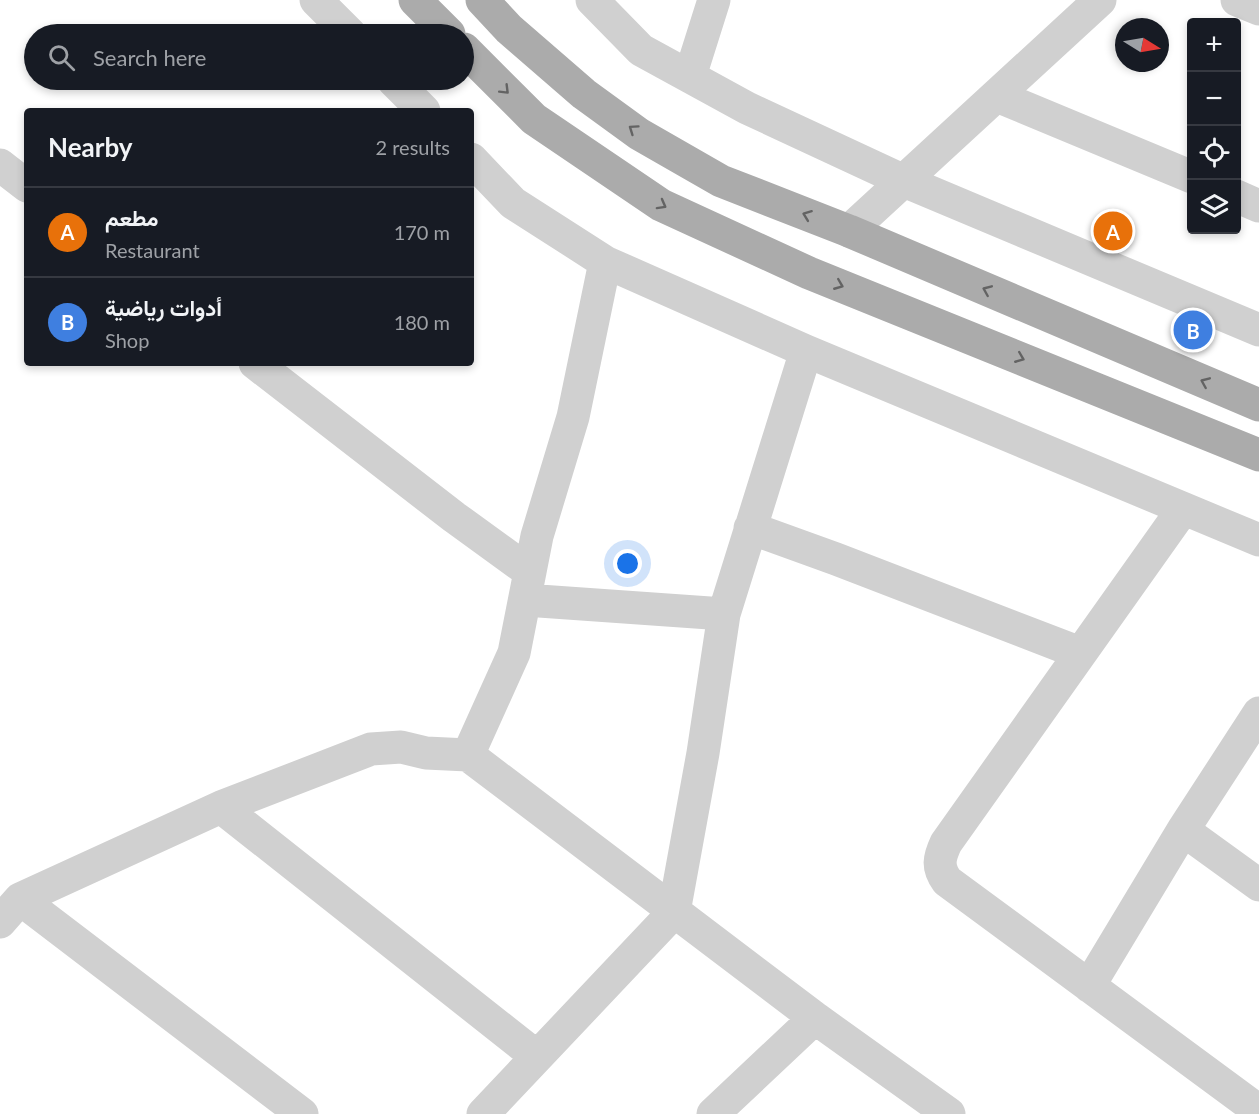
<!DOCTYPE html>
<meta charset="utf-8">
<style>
:root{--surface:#171b24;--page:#242831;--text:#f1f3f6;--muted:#9ea1a6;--line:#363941;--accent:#7c3aed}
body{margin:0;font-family:Lato,Vazirmatn,sans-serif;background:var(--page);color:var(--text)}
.controls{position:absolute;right:18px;top:18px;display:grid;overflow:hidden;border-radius:6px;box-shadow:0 3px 9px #0003}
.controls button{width:54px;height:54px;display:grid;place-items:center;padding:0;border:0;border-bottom:2px solid var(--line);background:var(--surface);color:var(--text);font:30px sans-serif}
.compass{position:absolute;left:1115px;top:18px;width:54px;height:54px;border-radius:50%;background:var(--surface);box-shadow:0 3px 9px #0003;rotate:101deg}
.you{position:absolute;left:628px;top:564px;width:21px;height:21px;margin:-15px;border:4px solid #fff;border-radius:50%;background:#1a73e8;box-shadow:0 0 0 9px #1a73e833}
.badge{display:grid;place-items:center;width:39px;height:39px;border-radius:50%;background:var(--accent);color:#fff;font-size:20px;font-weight:700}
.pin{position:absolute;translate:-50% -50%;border:3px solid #fff;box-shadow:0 2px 6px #0006}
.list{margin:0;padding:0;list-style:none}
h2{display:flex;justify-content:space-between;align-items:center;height:78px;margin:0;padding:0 24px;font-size:26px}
h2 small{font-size:20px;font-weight:400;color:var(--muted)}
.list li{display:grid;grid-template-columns:39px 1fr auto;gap:18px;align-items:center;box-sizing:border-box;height:90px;padding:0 24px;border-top:2px solid var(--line)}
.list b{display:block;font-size:22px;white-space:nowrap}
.list p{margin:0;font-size:20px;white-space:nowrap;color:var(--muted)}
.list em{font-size:20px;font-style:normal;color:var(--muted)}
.icon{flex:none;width:33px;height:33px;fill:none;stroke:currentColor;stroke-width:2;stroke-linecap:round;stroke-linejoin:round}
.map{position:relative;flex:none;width:1259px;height:1114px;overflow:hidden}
.search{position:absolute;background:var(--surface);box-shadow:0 3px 9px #0003;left:24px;top:24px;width:450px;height:66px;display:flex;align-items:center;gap:15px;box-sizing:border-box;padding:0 21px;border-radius:33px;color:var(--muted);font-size:22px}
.panel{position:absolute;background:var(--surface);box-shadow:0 3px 9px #0003;left:24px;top:108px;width:450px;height:258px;border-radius:6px}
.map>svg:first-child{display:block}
</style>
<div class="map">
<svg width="1259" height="1114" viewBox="0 0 1259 1114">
<rect width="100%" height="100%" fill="#fff"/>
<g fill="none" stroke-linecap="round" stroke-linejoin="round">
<path stroke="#d0d0d0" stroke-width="33" d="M 316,0 L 350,34
M 592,0 L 641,50 L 747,108 L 904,181 L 1259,330
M 1237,0 L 1259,9
M 690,76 L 714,0
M 393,80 L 424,111
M 997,96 L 1192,177
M 471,159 L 513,203 L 605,262 L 806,351 L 1259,540
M 0,165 L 27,186
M 1236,196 L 1259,206
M 849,231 L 1100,0
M 255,363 L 454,517 L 530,572
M 1183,509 L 946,843 C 939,858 937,867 947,881 L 1259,1111
M 750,528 L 836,559 L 1080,653
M 525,600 L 724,614
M 468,755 L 514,653 L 537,536 L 573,417 L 605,262
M 221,807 L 536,1056
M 1183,830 L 1259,885
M 20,899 L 302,1114
M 0,922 L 20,899 L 221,807 L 371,749 L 401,747 L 426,753 L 468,755 L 815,1018 L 949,1114
M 1089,986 L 1183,830 L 1259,713
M 483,1114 L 674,912 L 703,753 L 724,614 L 806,351
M 713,1114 L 815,1018"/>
<path stroke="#ababab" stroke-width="33" d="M 415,0 L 449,34
M 482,0 L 509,29 L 584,94 L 639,134 L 721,181 L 849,231 L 1259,405
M 464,49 L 534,119 L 661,205 L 809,273 L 1259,455"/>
</g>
<defs><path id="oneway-chevron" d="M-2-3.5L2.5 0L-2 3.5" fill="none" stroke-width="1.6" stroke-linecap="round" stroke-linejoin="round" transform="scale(1.5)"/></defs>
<g stroke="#636363">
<use href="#oneway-chevron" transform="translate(505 90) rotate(45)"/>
<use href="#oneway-chevron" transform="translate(633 129) rotate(-145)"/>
<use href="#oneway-chevron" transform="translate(662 205) rotate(29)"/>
<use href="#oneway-chevron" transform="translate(807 215) rotate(-159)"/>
<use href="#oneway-chevron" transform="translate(839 285) rotate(22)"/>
<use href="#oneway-chevron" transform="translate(987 290) rotate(-157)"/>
<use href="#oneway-chevron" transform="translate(1020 358) rotate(22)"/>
<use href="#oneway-chevron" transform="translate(1205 382) rotate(-157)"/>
</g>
</svg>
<div class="controls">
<button>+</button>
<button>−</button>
<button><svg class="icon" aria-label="locate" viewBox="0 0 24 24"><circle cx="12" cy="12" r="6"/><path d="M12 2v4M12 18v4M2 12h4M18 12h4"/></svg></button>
<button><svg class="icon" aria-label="layers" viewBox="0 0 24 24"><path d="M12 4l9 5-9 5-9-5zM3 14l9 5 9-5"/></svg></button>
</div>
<svg class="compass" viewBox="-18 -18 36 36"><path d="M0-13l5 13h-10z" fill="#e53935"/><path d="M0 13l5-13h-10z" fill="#9ea1a6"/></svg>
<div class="you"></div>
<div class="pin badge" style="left:1113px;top:231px;background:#e8710a">A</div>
<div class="pin badge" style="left:1193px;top:330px;background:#3f7fe0">B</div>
<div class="search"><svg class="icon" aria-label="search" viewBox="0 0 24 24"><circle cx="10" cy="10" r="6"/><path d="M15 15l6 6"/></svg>Search here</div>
<section class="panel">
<h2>Nearby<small>2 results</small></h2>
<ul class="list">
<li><span class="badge" style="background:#e8710a">A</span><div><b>مطعم</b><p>Restaurant</p></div><em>170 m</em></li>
<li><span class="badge" style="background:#3f7fe0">B</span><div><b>أدوات رياضية</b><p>Shop</p></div><em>180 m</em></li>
</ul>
</section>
</div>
